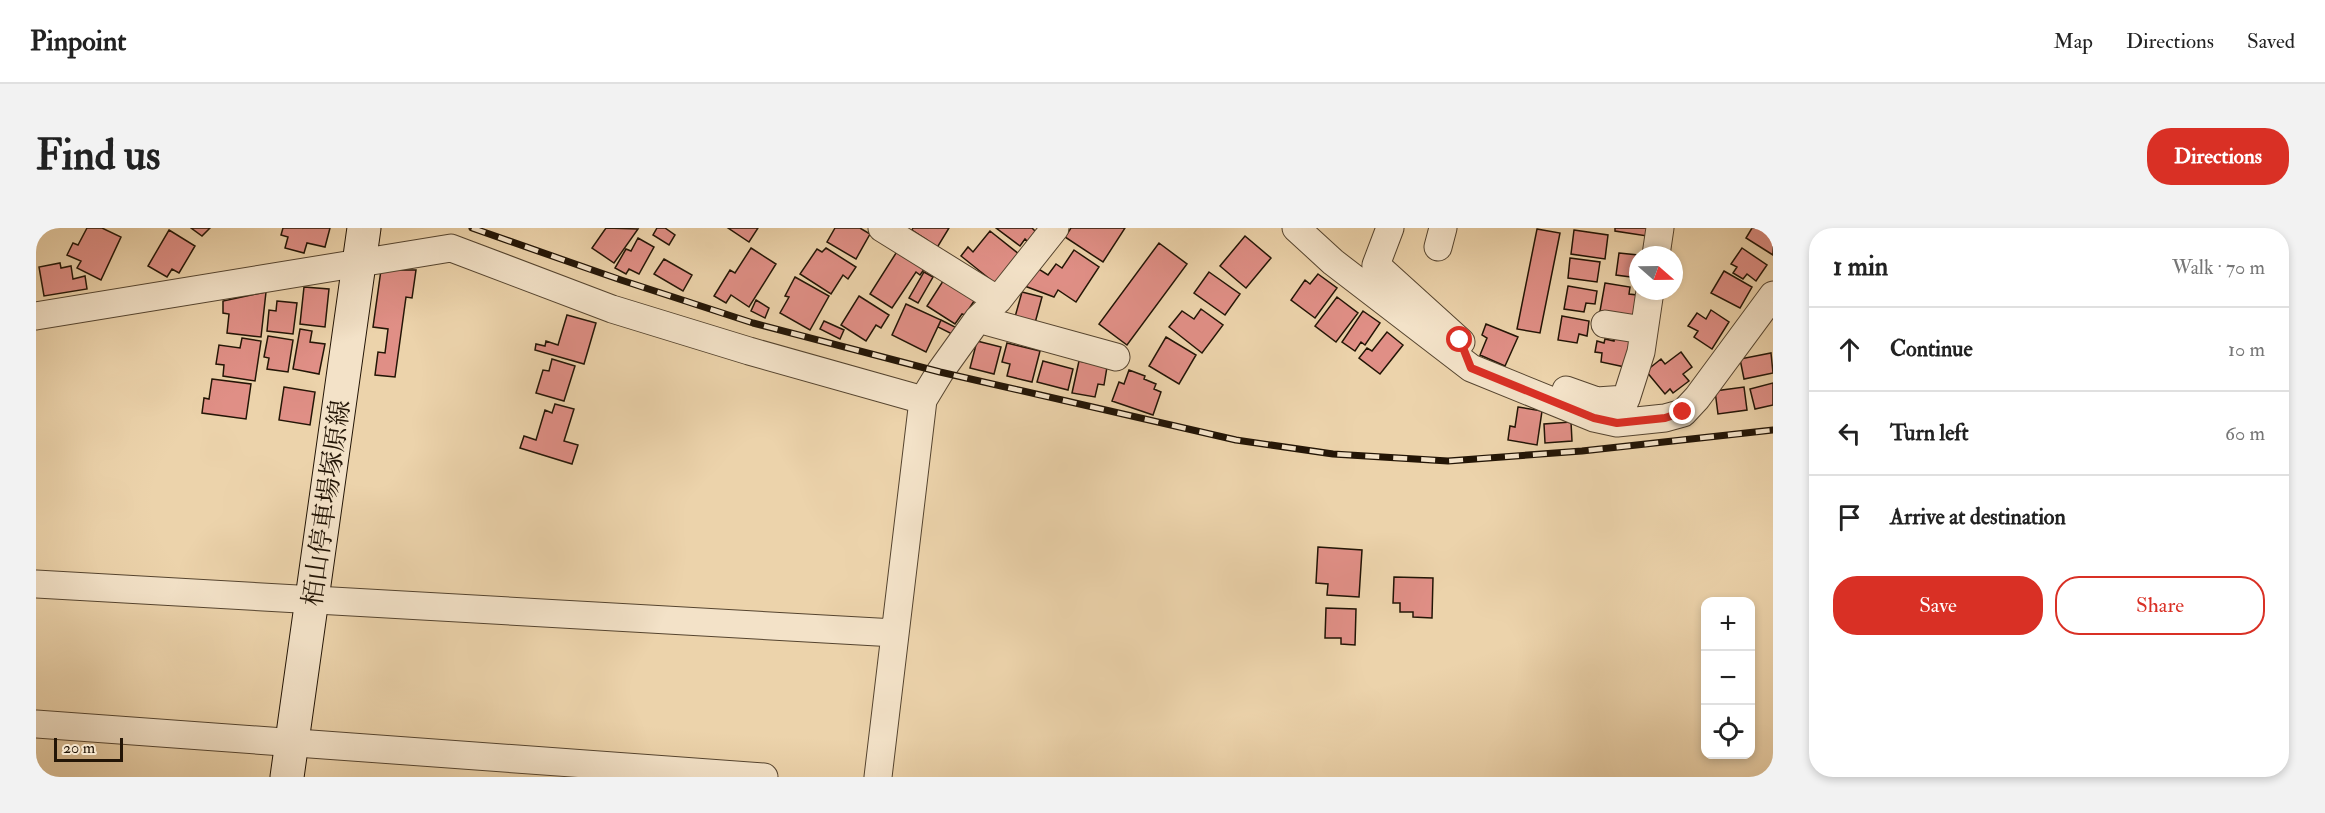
<!DOCTYPE html>
<meta charset="utf-8">
<style>
:root{--surface:#fff;--page:#f2f2f2;--text:#222;--muted:#767676;--line:#e0e0e0;--accent:#d93025}
body{margin:0;font-family:"IM FELL Double Pica","Noto Serif JP",serif;background:var(--page);color:var(--text)}
.controls{position:absolute;right:18px;bottom:18px;display:grid;overflow:hidden;border-radius:12px;box-shadow:0 3px 9px #0003}
.controls button{width:54px;height:54px;display:grid;place-items:center;padding:0;border:0;border-bottom:2px solid var(--line);background:var(--surface);color:var(--text);font:30px sans-serif}
.compass{position:absolute;left:1593px;top:18px;width:54px;height:54px;border-radius:50%;background:var(--surface);box-shadow:0 3px 9px #0003;rotate:110deg}
.scale{position:absolute;left:18px;bottom:15px;width:69px;box-sizing:border-box;padding-left:6px;border:3px solid #231506;border-top:0;font-size:16px;line-height:21px;white-space:nowrap;color:#231506;-webkit-text-stroke:4px #f3e2c8;paint-order:stroke}
.stop{position:absolute;width:18px;height:18px;margin:-14px;border:4px solid #d93025;border-radius:50%;background:#fff}
.stop.end{background:#d93025;border-color:#fff;box-shadow:0 2px 6px #0008}
.list{margin:0;padding:0;list-style:none}
h2{display:flex;justify-content:space-between;align-items:center;height:78px;margin:0;padding:0 24px;font-size:26px}
h2 small{font-size:20px;font-weight:400;color:var(--muted)}
.list li{display:grid;grid-template-columns:39px 1fr auto;gap:18px;align-items:center;box-sizing:border-box;height:84px;padding:0 24px;border-top:2px solid var(--line)}
.list b{display:block;font-size:22px;white-space:nowrap}
.list em{font-size:20px;font-style:normal;color:var(--muted)}
.actions{display:flex;gap:12px;padding:18px 24px}
.actions a{flex:1;padding:14px 0;border:2px solid var(--accent);border-radius:24px;text-align:center;font-size:21px;color:var(--accent)}
.actions .main{background:var(--accent);color:#fff}
.icon{flex:none;width:33px;height:33px;fill:none;stroke:currentColor;stroke-width:2;stroke-linecap:round;stroke-linejoin:round}
.map{position:relative;flex:none;width:1737px;height:549px;overflow:hidden;border-radius:24px}
header{display:flex;align-items:center;gap:36px;box-sizing:border-box;height:84px;padding:0 30px;background:var(--surface);border-bottom:2px solid var(--line)}
header strong{font-size:28px}
nav{display:flex;gap:33px;margin-inline-start:auto;font-size:21px}
.intro{display:flex;align-items:center;justify-content:space-between;box-sizing:border-box;height:144px;padding:0 36px}
h1{margin:0;font-size:42px}
.button{padding:15px 27px;border-radius:24px;background:var(--accent);color:#fff;font-size:21px;font-weight:700}
main{display:flex;gap:36px;padding:0 36px}
aside{flex:1;background:var(--surface);border-radius:24px;box-shadow:0 3px 9px #0003}
.map>svg:first-child{display:block}
</style>
<header>
<strong>Pinpoint</strong>
<nav><a>Map</a><a>Directions</a><a>Saved</a></nav>
</header>
<div class="intro"><h1>Find us</h1><a class="button">Directions</a></div>
<main>
<div class="map">
<svg width="1737" height="549" viewBox="0 0 1737 549">
<rect width="100%" height="100%" fill="#ecd3ab"/>
<filter id="stains"><feTurbulence type="fractalNoise" baseFrequency=".00333" numOctaves="4"/><feColorMatrix values="0 0 0 0 .2 0 0 0 0 .09 0 0 0 0 .02 0 0 0 .5 -.17"/></filter>
<radialGradient id="worn" r=".72"><stop offset=".6" stop-color="#630" stop-opacity="0"/><stop offset="1" stop-color="#630" stop-opacity=".3"/></radialGradient>
<path fill="#e08f86" stroke="#231506" stroke-width="1.5" d="M 51,0 L 66,0 L 85,9 L 65,52 L 41,40 L 45,33 L 31,27 L 37,15 L 42,17 Z
M 155,0 L 174,0 L 166,8 Z
M 247,0 L 294,0 L 289,19 L 271,15 L 268,25 L 249,20 L 252,9 L 245,7 Z
M 570,0 L 602,1 L 578,35 L 556,20 Z
M 621,0 L 629,0 L 639,7 L 633,17 L 617,7 Z
M 692,0 L 722,0 L 713,14 Z
M 799,0 L 824,0 L 834,6 L 820,31 L 791,14 Z
M 877,0 L 913,0 L 899,23 L 888,17 L 891,12 L 876,2 Z
M 960,0 L 996,0 L 1001,5 L 993,15 L 989,11 L 984,18 Z
M 1035,0 L 1089,0 L 1067,34 L 1029,9 Z
M 1579,0 L 1613,0 L 1611,8 L 1579,3 Z
M 1716,0 L 1737,0 L 1737,27 L 1710,10 Z
M 1501,1 L 1524,5 L 1504,105 L 1481,101 Z
M 133,2 L 159,18 L 143,45 L 136,41 L 131,49 L 112,38 Z
M 1538,2 L 1572,7 L 1569,31 L 1535,26 Z
M 954,3 L 983,26 L 960,56 L 925,28 L 932,19 L 937,24 Z
M 1209,8 L 1235,30 L 1210,60 L 1184,38 Z
M 602,10 L 618,19 L 603,46 L 593,41 L 590,46 L 579,40 L 590,21 L 595,23 Z
M 1123,15 L 1151,36 L 1091,117 L 1063,96 Z
M 715,20 L 740,36 L 713,79 L 695,67 L 690,75 L 678,68 L 694,42 L 699,45 Z
M 790,20 L 820,39 L 812,51 L 807,47 L 795,66 L 764,46 L 781,21 L 786,24 Z
M 1706,20 L 1731,37 L 1720,53 L 1711,46 L 1707,51 L 1697,45 L 1701,39 L 1695,36 Z
M 862,22 L 889,40 L 884,47 L 880,44 L 856,80 L 834,66 Z
M 1038,22 L 1063,39 L 1040,74 L 1022,62 L 1018,69 L 986,57 L 998,38 L 1012,47 L 1020,36 L 1026,40 Z
M 1583,25 L 1602,27 L 1602,50 L 1580,47 Z
M 1534,30 L 1564,34 L 1561,54 L 1532,50 Z
M 628,31 L 656,47 L 647,63 L 618,46 Z
M 24,35 L 25,40 L 35,38 L 37,51 L 49,48 L 51,61 L 8,68 L 3,39 Z
M 345,42 L 380,42 L 376,70 L 370,69 L 359,149 L 339,147 L 342,124 L 349,125 L 352,101 L 337,99 Z
M 1688,43 L 1716,59 L 1704,80 L 1675,65 Z
M 888,44 L 897,49 L 882,75 L 873,70 Z
M 1173,44 L 1204,66 L 1189,87 L 1158,65 Z
M 1282,46 L 1301,60 L 1279,90 L 1255,72 L 1269,52 L 1274,56 Z
M 759,49 L 793,68 L 774,102 L 744,85 L 753,69 L 749,68 Z
M 909,50 L 940,70 L 929,87 L 926,86 L 919,96 L 891,78 Z
M 1569,55 L 1594,59 L 1593,66 L 1601,67 L 1598,88 L 1564,83 Z
M 1532,58 L 1561,63 L 1559,76 L 1550,75 L 1548,84 L 1528,81 Z
M 268,59 L 293,61 L 289,99 L 264,96 Z
M 230,64 L 225,109 L 191,105 L 193,86 L 187,85 L 187,73 Z
M 986,64 L 1006,69 L 999,95 L 977,96 Z
M 823,68 L 853,87 L 845,100 L 840,97 L 830,113 L 805,97 Z
M 1301,69 L 1322,85 L 1300,114 L 1279,98 Z
M 720,72 L 733,80 L 729,90 L 715,83 Z
M 241,73 L 261,75 L 257,106 L 231,103 L 233,82 L 240,83 Z
M 870,76 L 905,92 L 890,124 L 856,107 Z
M 1165,81 L 1187,97 L 1166,125 L 1133,99 L 1146,83 L 1158,91 Z
M 1675,82 L 1693,94 L 1676,121 L 1658,109 L 1662,103 L 1652,98 L 1661,85 L 1670,91 Z
M 1327,83 L 1344,95 L 1329,117 L 1325,114 L 1319,123 L 1306,114 Z
M 531,87 L 560,95 L 548,136 L 499,122 L 500,116 L 509,118 L 510,113 L 522,117 Z
M 1526,88 L 1553,93 L 1551,108 L 1543,106 L 1541,115 L 1522,112 Z
M 905,92 L 921,100 L 918,107 L 902,99 Z
M 788,93 L 808,102 L 804,111 L 784,101 Z
M 1450,96 L 1482,109 L 1469,138 L 1444,127 L 1451,110 L 1446,107 Z
M 264,101 L 276,103 L 274,114 L 289,116 L 283,146 L 257,141 Z
M 1351,104 L 1367,117 L 1344,146 L 1323,130 L 1331,120 L 1336,123 Z
M 232,108 L 257,112 L 252,144 L 231,141 L 233,130 L 228,129 Z
M 1579,108 L 1594,111 L 1589,139 L 1565,134 L 1566,125 L 1559,124 L 1561,113 L 1568,115 L 1569,111 L 1578,113 Z
M 1130,109 L 1160,127 L 1143,156 L 1113,138 Z
M 206,110 L 225,113 L 219,153 L 187,148 L 188,137 L 180,136 L 183,117 L 204,120 Z
M 941,113 L 965,119 L 958,146 L 934,140 Z
M 971,115 L 1004,123 L 996,154 L 971,148 L 974,136 L 966,134 Z
M 1645,124 L 1656,139 L 1647,146 L 1653,153 L 1637,165 L 1634,161 L 1629,166 L 1610,143 L 1625,131 L 1629,136 Z
M 1735,125 L 1737,145 L 1708,151 L 1704,131 Z
M 516,131 L 539,138 L 528,173 L 500,165 L 507,142 L 513,143 Z
M 1007,133 L 1037,141 L 1032,162 L 1001,154 Z
M 1043,133 L 1071,139 L 1068,157 L 1062,156 L 1059,169 L 1036,165 Z
M 1093,142 L 1109,148 L 1108,151 L 1120,156 L 1118,161 L 1125,164 L 1117,187 L 1076,173 L 1083,154 L 1088,156 Z
M 176,151 L 215,156 L 210,191 L 166,185 L 168,170 L 173,171 Z
M 1737,155 L 1737,177 L 1719,181 L 1714,161 Z
M 248,159 L 279,164 L 274,197 L 243,192 Z
M 1708,159 L 1711,182 L 1682,186 L 1679,163 Z
M 519,176 L 538,181 L 528,213 L 542,217 L 536,236 L 484,220 L 488,208 L 500,212 L 509,182 L 516,185 Z
M 1482,179 L 1506,183 L 1501,217 L 1472,212 L 1474,198 L 1479,199 Z
M 1535,194 L 1536,213 L 1509,215 L 1508,196 Z
M 1282,319 L 1326,322 L 1323,369 L 1291,367 L 1292,356 L 1280,355 Z
M 1358,349 L 1397,350 L 1396,390 L 1377,389 L 1377,384 L 1364,384 L 1364,375 L 1357,375 Z
M 1290,380 L 1320,381 L 1319,417 L 1305,416 L 1305,410 L 1289,410 Z"/>
<g fill="none" stroke-linecap="round" stroke-linejoin="round">
<g stroke="#55442f" stroke-width="29">
<path id="street" d="M 846,0 L 962,72
M 1260,0 L 1297,34 L 1435,140 L 1558,190 L 1581,195 L 1629,190 L 1647,185 L 1661,170 L 1737,67
M 1354,0 L 1340,37 L 1425,114
M 1402,19 L 1407,0
M 1620,27 L 1624,0
M 0,88 L 415,20 L 576,81 L 713,123 L 887,172
M 942,91 L 1080,129
M 1569,96 L 1607,102
M 1530,162 L 1561,173 L 1590,171 L 1605,124 L 1614,63
M 0,356 L 859,405
M 0,496 L 728,549
M 842,549 L 887,172 L 904,144 L 942,91 L 962,72 L 1019,0"/>
</g>
<g stroke="#231506" stroke-width="35">
<path id="secondary" d="M 251,549 L 328,0"/>
</g>
<use href="#street" stroke="#f3e2c8" stroke-width="27"/>
<use href="#secondary" stroke="#f3e2c8" stroke-width="33"/>
<g stroke="#231506" stroke-width="7">
<path id="rail" d="M 436,0 L 585,52 L 717,95 L 904,144 L 1200,212 L 1297,226 L 1412,233 L 1546,223 L 1737,202"/>
</g>
<use href="#rail" stroke="#f3e2c8" stroke-width="4.5" stroke-dasharray="14" stroke-linecap="butt"/>
</g>
<g fill="none" stroke-linecap="round" stroke-linejoin="round">
<path stroke="#d93025" stroke-width="8" d="M 1424,112 L 1435,140 L 1558,190 L 1581,195 L 1629,190 L 1647,184"/>
</g>
<g text-anchor="middle" stroke-width="6" stroke-linejoin="round" paint-order="stroke">
<g font-size="26" fill="#231506" stroke="#f3e2c8">
<text transform="translate(290 275) rotate(-82)" y="9">栢山停車場塚原線</text>
</g>
</g>
<rect width="100%" height="100%" filter="url(#stains)"/>
<rect width="100%" height="100%" fill="url(#worn)"/>
</svg>
<div class="controls">
<button>+</button>
<button>−</button>
<button><svg class="icon" aria-label="locate" viewBox="0 0 24 24"><circle cx="12" cy="12" r="6"/><path d="M12 2v4M12 18v4M2 12h4M18 12h4"/></svg></button>
</div>
<svg class="compass" viewBox="-18 -18 36 36"><path d="M0-13l5 13h-10z" fill="#e53935"/><path d="M0 13l5-13h-10z" fill="#767676"/></svg>
<div class="scale">20 m</div>
<div class="stop" style="left:1424px;top:112px"></div>
<div class="stop end" style="left:1647px;top:184px"></div>
</div>
<aside>
<h2>1 min<small>Walk · 70 m</small></h2>
<ul class="list">
<li><svg class="icon" aria-label="ahead" viewBox="0 0 24 24"><path d="M12 20V5M6 11l6-6 6 6"/></svg><div><b>Continue</b></div><em>10 m</em></li>
<li><svg class="icon" aria-label="left" viewBox="0 0 24 24"><path d="M17 20v-9H6M10 6l-5 5 5 5"/></svg><div><b>Turn left</b></div><em>60 m</em></li>
<li><svg class="icon" aria-label="arrive" viewBox="0 0 24 24"><path d="M6 21V4h12l-3 4 3 4H6"/></svg><div><b>Arrive at destination</b></div></li>
</ul>
<div class="actions"><a class="main">Save</a><a>Share</a></div>
</aside>
</main>
